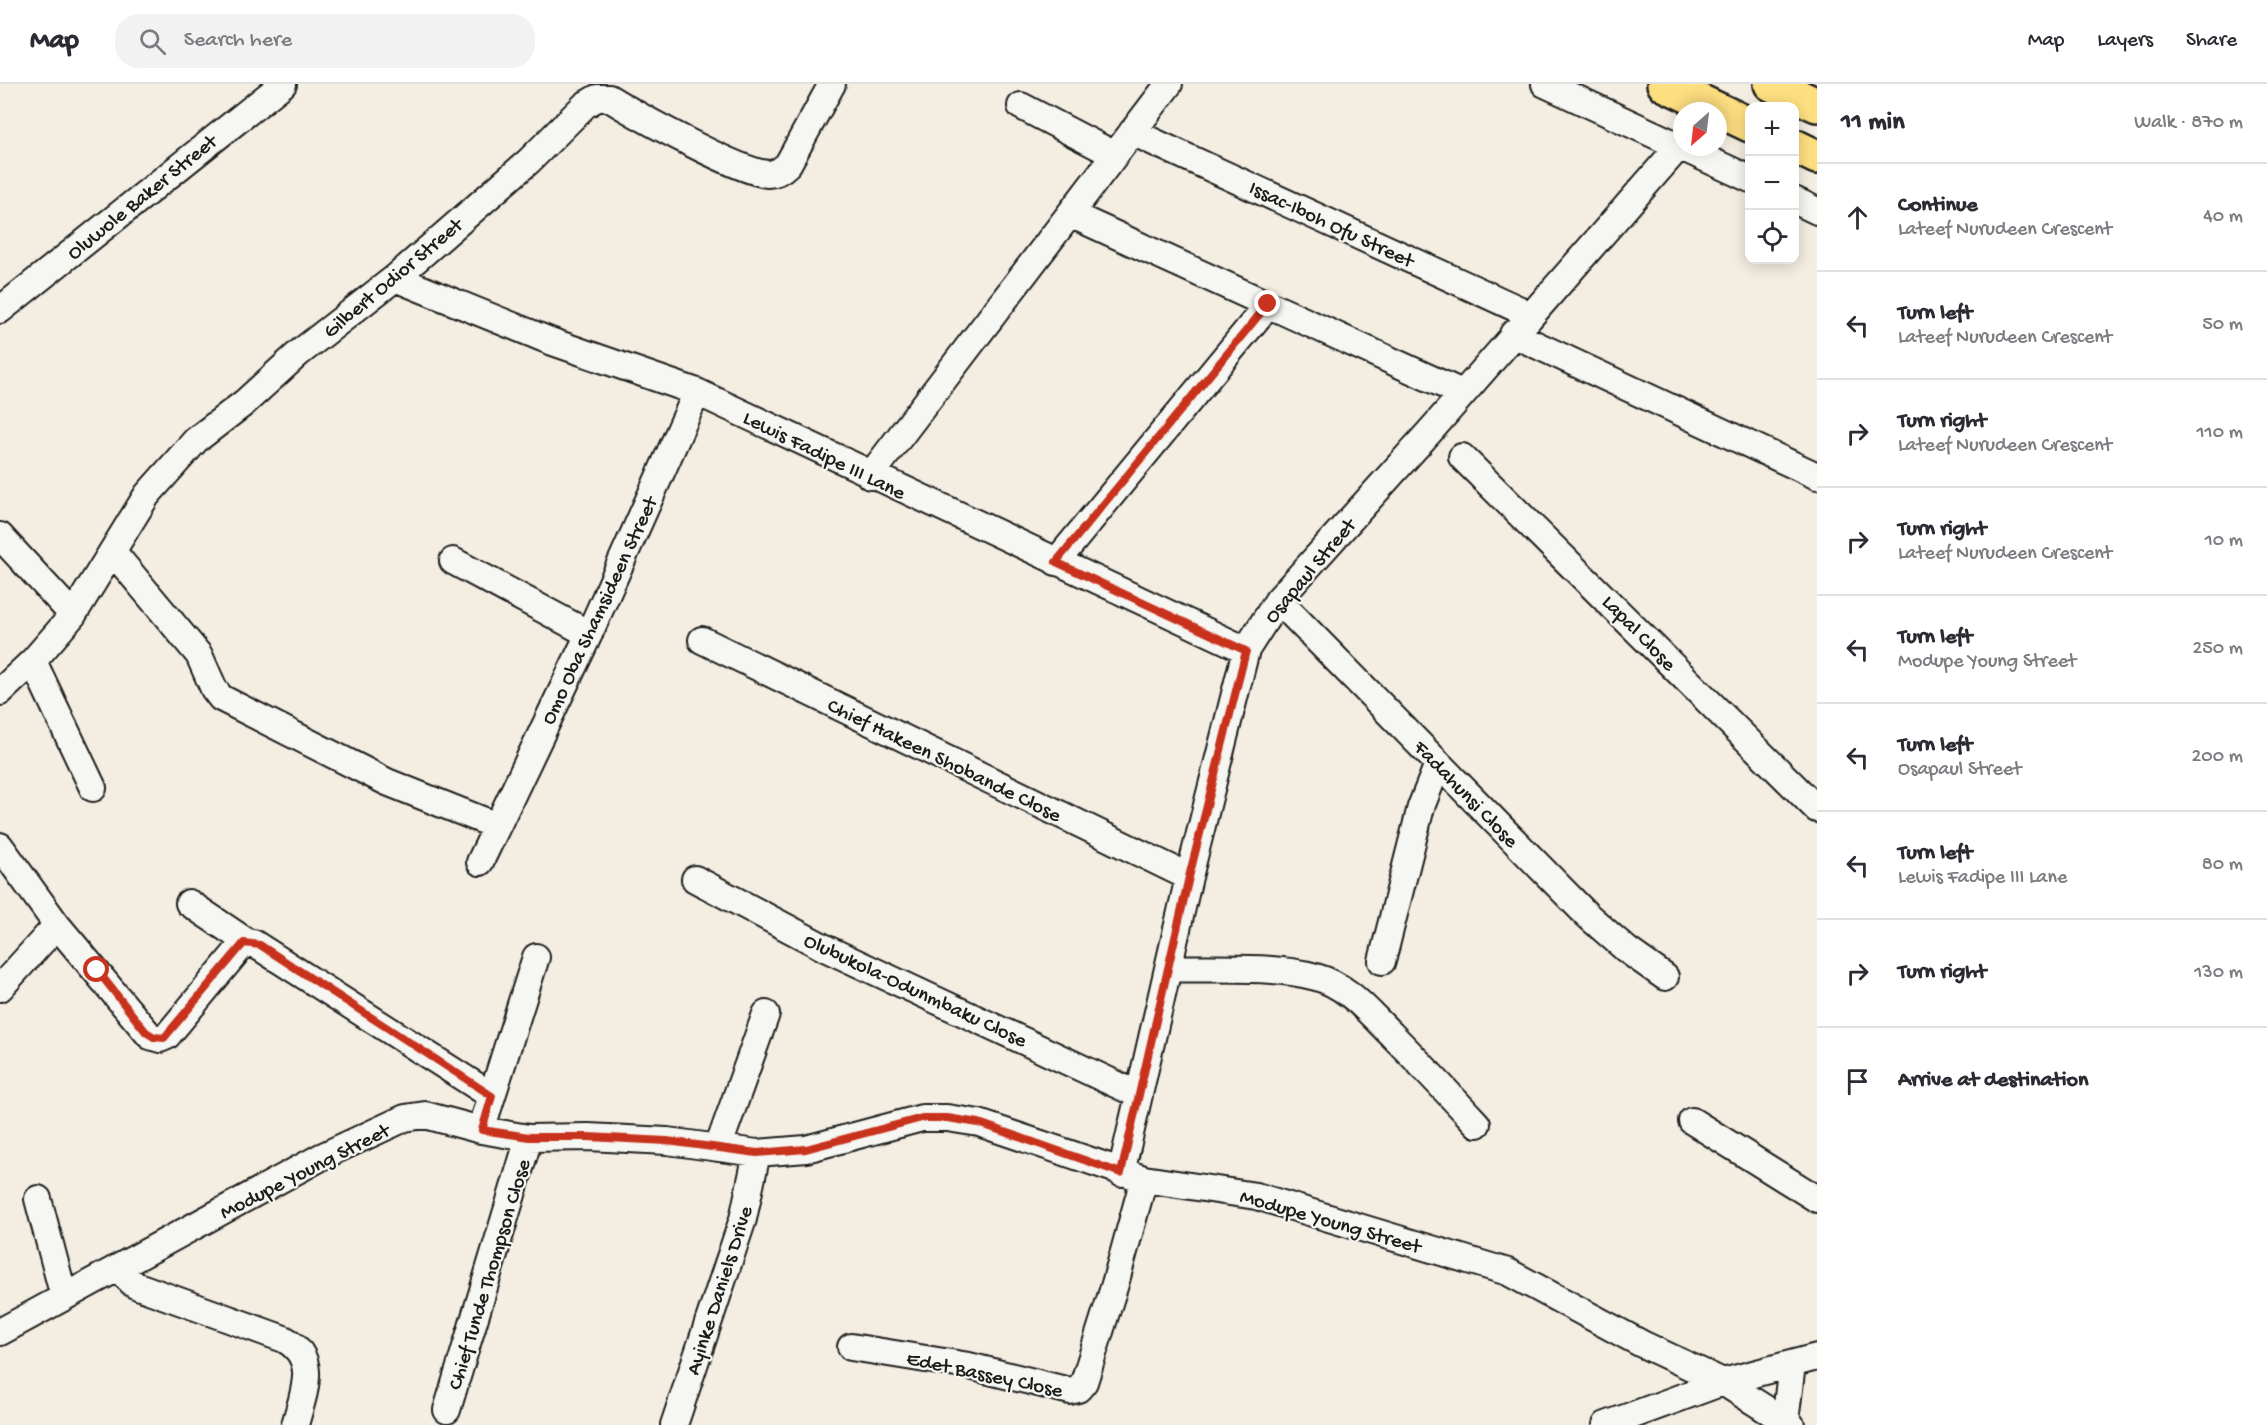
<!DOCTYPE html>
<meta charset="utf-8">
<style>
:root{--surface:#fff;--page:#f2f2f3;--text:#2b2b33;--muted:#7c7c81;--line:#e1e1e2}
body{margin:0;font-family:"Gochi Hand",sans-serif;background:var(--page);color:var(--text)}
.controls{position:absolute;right:18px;top:18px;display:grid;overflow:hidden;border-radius:12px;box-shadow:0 3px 15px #0003}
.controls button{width:54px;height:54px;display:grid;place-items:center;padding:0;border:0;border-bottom:2px solid var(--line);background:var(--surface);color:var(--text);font:30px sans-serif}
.compass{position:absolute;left:1673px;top:18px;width:54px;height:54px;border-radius:50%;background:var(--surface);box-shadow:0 3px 15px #0003;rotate:208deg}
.stop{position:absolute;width:18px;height:18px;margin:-14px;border:4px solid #c8321e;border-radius:50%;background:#fff}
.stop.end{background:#c8321e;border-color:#fff;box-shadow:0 2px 6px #0008}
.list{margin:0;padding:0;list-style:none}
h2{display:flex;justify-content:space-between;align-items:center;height:78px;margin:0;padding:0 24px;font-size:26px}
h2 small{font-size:20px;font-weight:400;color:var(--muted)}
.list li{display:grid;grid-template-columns:39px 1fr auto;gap:18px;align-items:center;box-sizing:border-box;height:108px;padding:0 24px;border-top:2px solid var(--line)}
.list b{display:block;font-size:22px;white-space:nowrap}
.list p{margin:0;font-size:20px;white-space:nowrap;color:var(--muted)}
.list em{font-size:20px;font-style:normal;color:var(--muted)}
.icon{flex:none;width:33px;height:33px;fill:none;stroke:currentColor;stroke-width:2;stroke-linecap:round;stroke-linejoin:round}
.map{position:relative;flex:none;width:1817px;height:1341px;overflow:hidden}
header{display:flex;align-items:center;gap:36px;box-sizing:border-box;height:84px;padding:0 30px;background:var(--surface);border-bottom:2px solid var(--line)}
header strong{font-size:28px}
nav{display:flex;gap:33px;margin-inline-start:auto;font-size:21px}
.search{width:420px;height:54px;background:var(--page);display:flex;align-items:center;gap:15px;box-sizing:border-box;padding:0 21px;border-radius:24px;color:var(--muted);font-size:22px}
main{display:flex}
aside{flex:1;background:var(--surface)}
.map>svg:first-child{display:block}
</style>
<header>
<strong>Map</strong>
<div class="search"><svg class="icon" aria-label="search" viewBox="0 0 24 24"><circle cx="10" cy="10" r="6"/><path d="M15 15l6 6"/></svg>Search here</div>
<nav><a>Map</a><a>Layers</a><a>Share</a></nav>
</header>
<main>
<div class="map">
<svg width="1817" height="1341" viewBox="0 0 1817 1341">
<rect width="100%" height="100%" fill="#f4ede1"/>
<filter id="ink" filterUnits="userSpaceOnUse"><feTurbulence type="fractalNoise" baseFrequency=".0167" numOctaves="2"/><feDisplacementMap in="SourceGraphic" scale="12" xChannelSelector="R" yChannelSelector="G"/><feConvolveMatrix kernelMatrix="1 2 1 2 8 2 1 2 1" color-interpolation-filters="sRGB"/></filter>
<g filter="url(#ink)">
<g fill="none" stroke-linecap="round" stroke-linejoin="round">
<g stroke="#1c1c1c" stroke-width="30">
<path id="minor" d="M 1545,0 L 1750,95
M 1021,22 L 1115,71
M 1132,48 L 1531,231
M 1794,116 L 1817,127
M 1070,130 L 1462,309
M 395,194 L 550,257 L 697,308 L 1246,566
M 0,226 L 283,0
M 1513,250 L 1817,392
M 1462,373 L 1817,725
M 870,392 L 1169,0
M 0,452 L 73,531
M 113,468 L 199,571 L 214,605 L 221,614 L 387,698 L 497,742
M 453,477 L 589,550
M 1056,478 L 1268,221
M 1278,516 L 1587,831 L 1627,866 L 1665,893
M 702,556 L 1189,793
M 33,577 L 93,704
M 0,608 L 33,577 L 73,531 L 147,411 L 196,356 L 244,319 L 299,269 L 395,194 L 529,77 L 585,21 L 597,14 L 609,14 C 638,32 739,88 768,90 C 776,90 782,86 788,80 L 832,0
M 0,762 L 57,841 L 150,952 L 160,955 L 167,952 L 244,859 L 253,859 L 492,1012 L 481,1046
M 480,778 L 589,550 L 697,308
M 695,795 L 827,865 L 1139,1011
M 189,819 L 247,858
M 1382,877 L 1421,723 L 1438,680
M 1170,884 C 1218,886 1270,881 1316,893 C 1349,902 1369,929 1392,951 C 1421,980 1449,1010 1477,1040
M 0,904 L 57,841
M 492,1012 L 536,873
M 1692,1037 L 1817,1115
M 718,1064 L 766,930
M 1121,1089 L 1189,793 L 1246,566 L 1278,516 L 1433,344 L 1682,59
M 38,1115 L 64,1213
M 118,1185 L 135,1201 L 284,1255 C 320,1274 303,1310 295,1341
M 0,1248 L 323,1072 L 405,1034 L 425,1031 L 481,1046 L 529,1054 L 588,1053 L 667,1057 L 757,1069 L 806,1065 L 922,1034 L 947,1034 L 979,1039 L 1144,1095 L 1256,1112 L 1508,1188 L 1642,1260 L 1723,1298 L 1791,1341
M 851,1263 L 969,1282 L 1070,1307 L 1078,1305 L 1084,1298 L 1115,1200 L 1144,1095
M 447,1326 L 529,1054
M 1785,1338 L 1792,1280
M 674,1341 L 743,1135 L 757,1069
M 1606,1341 L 1723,1298 L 1817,1273"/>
</g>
<g stroke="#1c1c1c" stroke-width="38">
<path id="highway" d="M 1664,0 L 1750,41
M 1771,0 L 1817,21
M 1794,62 L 1817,73"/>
</g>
<use href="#minor" stroke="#f6f6f2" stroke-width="26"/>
<use href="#highway" stroke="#fedf80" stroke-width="33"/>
</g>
</g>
<g fill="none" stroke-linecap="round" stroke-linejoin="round" filter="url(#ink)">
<path stroke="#c8321e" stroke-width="8" d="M 97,886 L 146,948 L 154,953 L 164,954 L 244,859 L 260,861 L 492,1012 L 482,1046 L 529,1053 L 588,1053 L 667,1057 L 757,1069 L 806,1065 L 922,1034 L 947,1034 L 979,1039 L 1121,1089 L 1189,793 L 1246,567 L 1056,478 L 1268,220"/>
</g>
<g text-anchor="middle" stroke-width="4.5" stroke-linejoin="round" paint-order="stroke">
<g font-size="21" fill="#1c1c1c" stroke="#f6f6f2">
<text transform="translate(141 112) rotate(-39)" y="7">Oluwole Baker Street</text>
<text transform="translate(1332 139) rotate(25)" y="7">Issac-Iboh Ofu Street</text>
<text transform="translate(392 193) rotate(-40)" y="7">Gilbert Odior Street</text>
<text transform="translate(825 370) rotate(26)" y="7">Lewis Fadipe III Lane</text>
<text transform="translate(1309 486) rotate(-50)" y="7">Osapaul Street</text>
<text transform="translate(598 526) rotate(-65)" y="7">Omo Oba Shamsideen Street</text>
<text transform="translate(1640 548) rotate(46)" y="7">Lapal Close</text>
<text transform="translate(945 675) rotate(26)" y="7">Chief Hakeen Shobande Close</text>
<text transform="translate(1467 709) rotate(46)" y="7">Fadahunsi Close</text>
<text transform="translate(916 905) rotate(25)" y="7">Olubukola-Odunmbaku Close</text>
<text transform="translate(304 1086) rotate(-27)" y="7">Modupe Young Street</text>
<text transform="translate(1331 1136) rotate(16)" y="7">Modupe Young Street</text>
<text transform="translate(488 1190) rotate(-73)" y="7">Chief Tunde Thompson Close</text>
<text transform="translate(718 1206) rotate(-72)" y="7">Ayinke Daniels Drive</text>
<text transform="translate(985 1289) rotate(12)" y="7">Edet Bassey Close</text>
</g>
</g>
</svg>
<div class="controls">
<button>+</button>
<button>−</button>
<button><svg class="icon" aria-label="locate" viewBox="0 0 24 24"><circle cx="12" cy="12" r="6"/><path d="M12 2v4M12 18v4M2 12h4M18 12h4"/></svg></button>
</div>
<svg class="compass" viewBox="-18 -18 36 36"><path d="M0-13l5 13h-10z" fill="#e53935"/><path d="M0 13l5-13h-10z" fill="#7c7c81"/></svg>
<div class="stop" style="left:97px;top:886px"></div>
<div class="stop end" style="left:1268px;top:220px"></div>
</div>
<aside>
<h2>11 min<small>Walk · 870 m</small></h2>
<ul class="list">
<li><svg class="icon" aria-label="ahead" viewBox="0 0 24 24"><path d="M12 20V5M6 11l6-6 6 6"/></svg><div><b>Continue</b><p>Lateef Nurudeen Crescent</p></div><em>40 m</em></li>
<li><svg class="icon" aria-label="left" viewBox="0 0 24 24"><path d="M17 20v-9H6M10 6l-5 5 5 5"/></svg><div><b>Turn left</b><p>Lateef Nurudeen Crescent</p></div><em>50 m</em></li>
<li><svg class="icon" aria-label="right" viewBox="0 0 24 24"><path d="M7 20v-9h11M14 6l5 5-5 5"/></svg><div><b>Turn right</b><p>Lateef Nurudeen Crescent</p></div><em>110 m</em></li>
<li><svg class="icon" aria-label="right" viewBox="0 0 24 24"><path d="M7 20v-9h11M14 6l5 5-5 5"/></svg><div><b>Turn right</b><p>Lateef Nurudeen Crescent</p></div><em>10 m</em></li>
<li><svg class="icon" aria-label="left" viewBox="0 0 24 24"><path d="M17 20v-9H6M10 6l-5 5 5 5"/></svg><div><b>Turn left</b><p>Modupe Young Street</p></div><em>250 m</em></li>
<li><svg class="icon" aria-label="left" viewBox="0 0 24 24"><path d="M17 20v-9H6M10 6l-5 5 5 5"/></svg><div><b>Turn left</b><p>Osapaul Street</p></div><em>200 m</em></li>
<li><svg class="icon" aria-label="left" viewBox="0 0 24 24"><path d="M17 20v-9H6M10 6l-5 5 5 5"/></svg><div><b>Turn left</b><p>Lewis Fadipe III Lane</p></div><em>80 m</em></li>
<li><svg class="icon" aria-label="right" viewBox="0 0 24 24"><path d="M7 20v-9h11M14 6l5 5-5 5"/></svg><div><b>Turn right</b></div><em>130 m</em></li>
<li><svg class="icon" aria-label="arrive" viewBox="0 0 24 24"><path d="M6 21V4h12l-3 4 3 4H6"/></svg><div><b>Arrive at destination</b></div></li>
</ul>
</aside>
</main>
